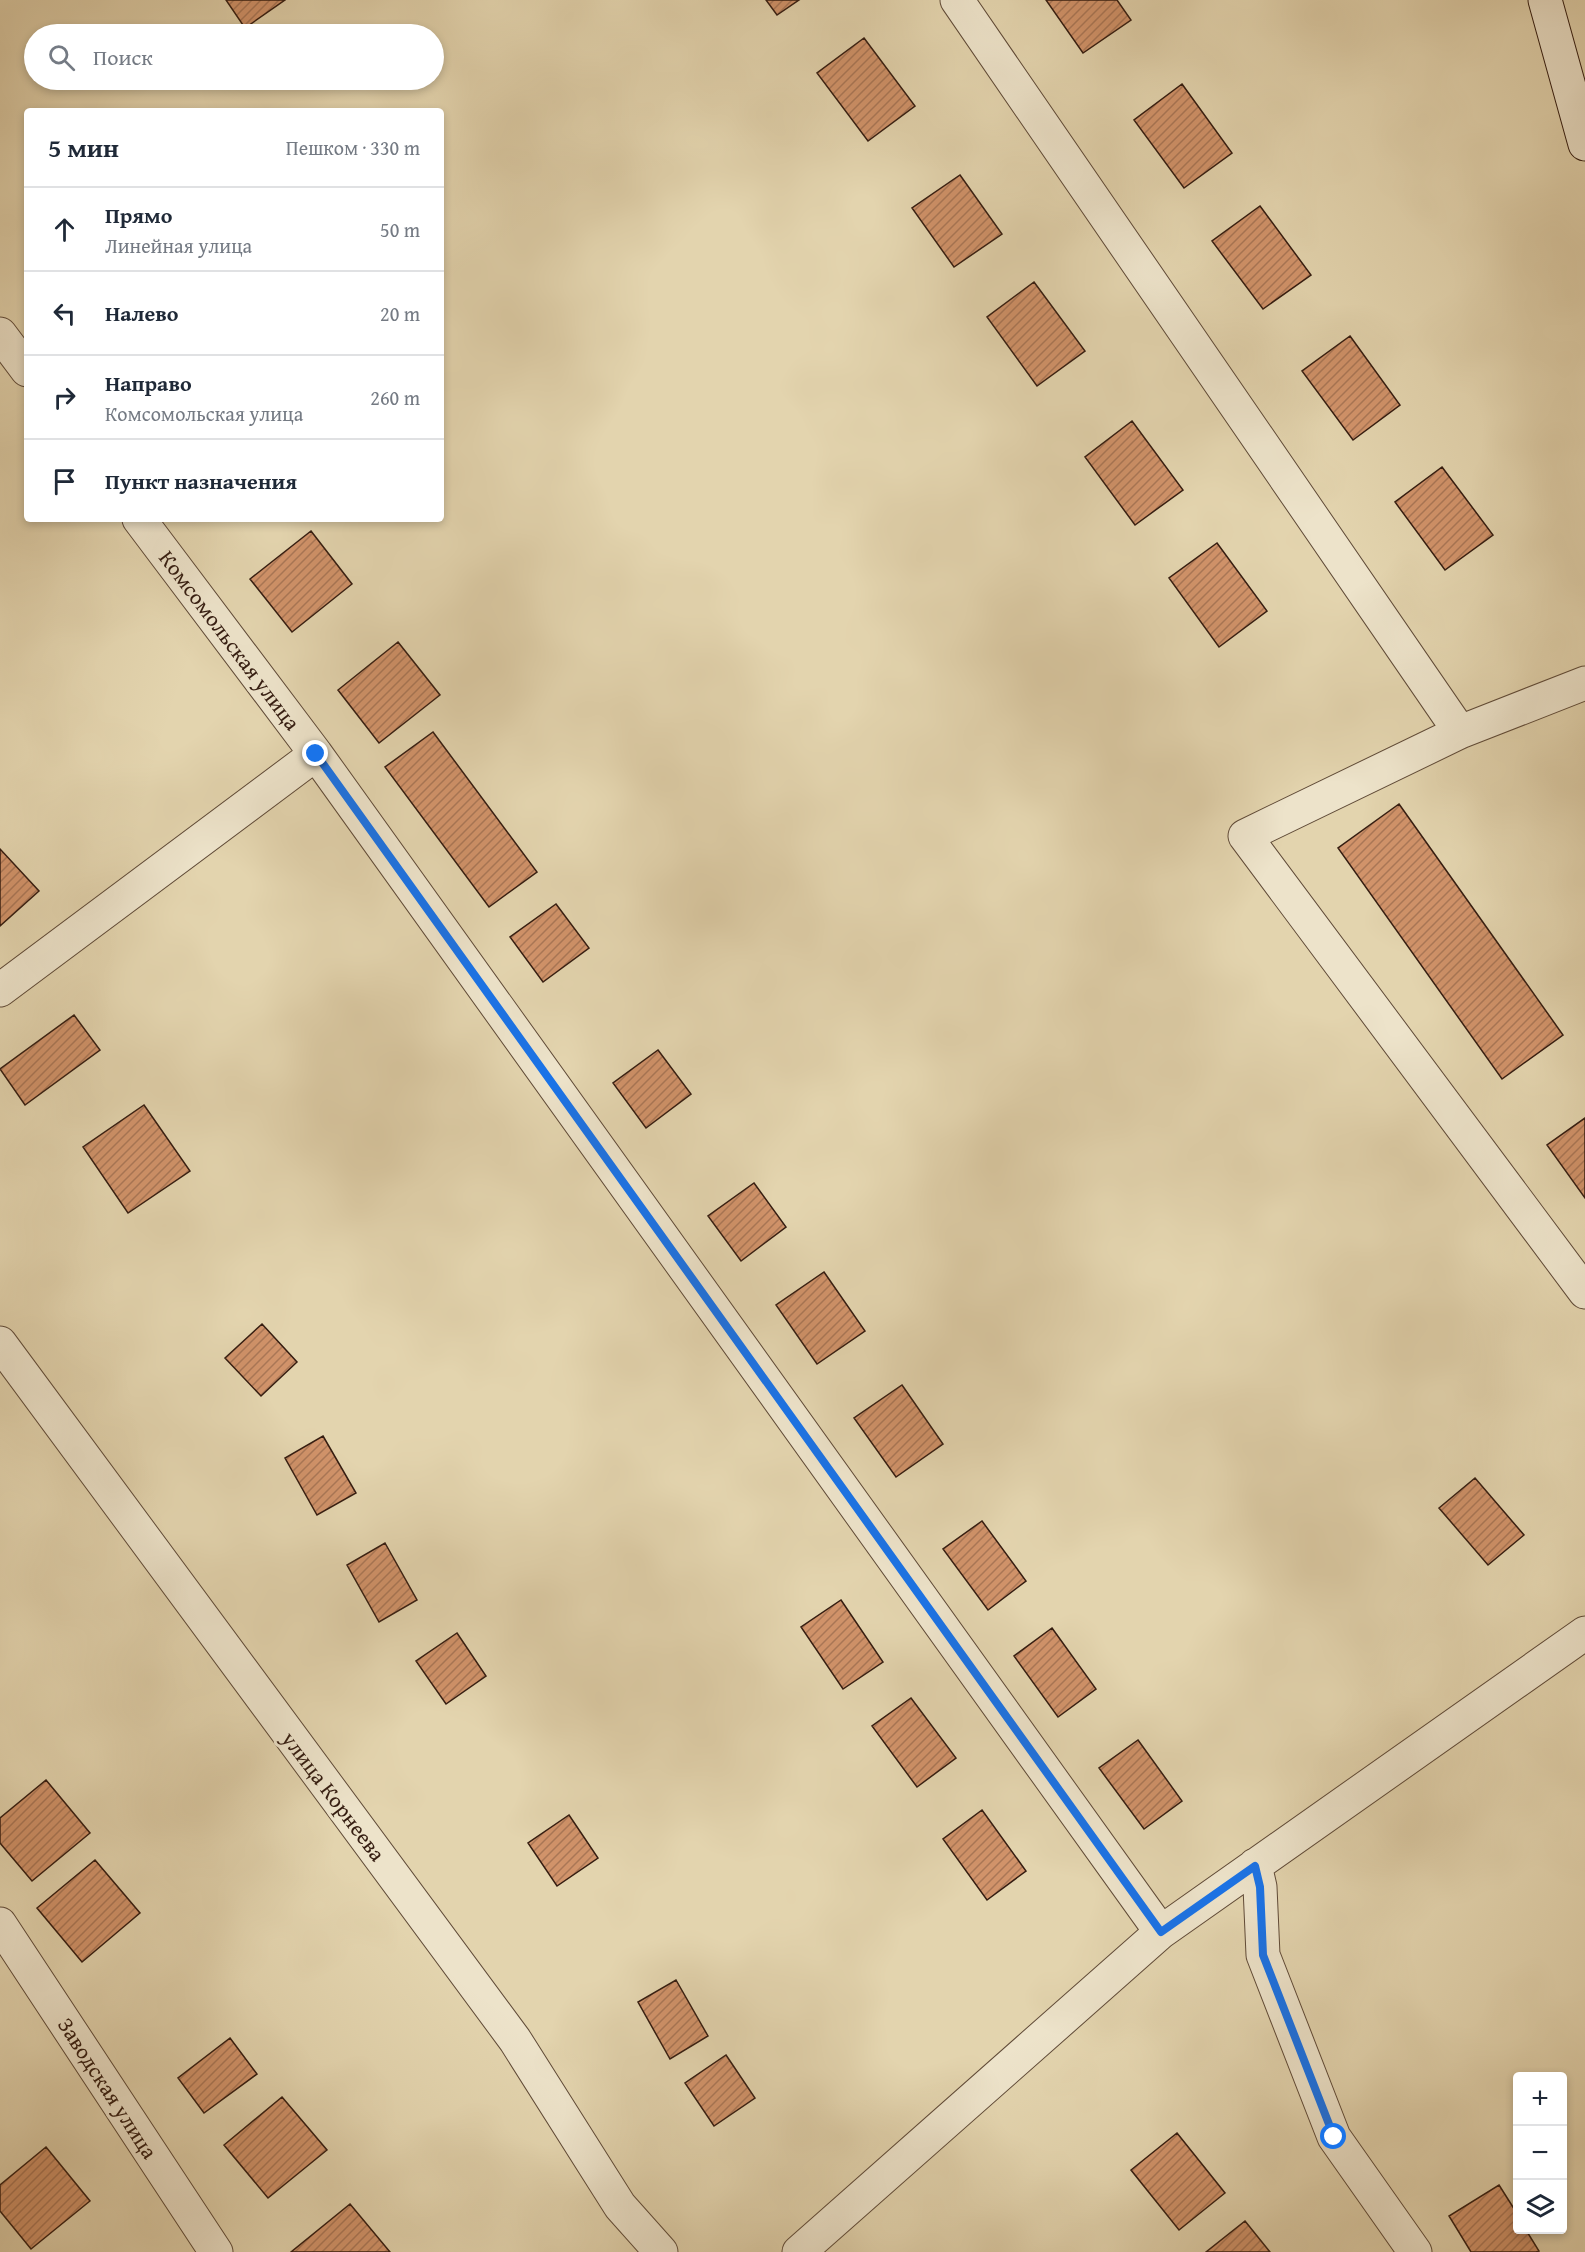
<!DOCTYPE html>
<html lang="ru">
<meta charset="utf-8">
<style>
:root{--surface:#fff;--page:#f2f2f3;--text:#1f2937;--muted:#747a83;--line:#e0e1e3}
body{margin:0;font-family:"Gentium Book Plus",serif;background:var(--page);color:var(--text)}
.controls{position:absolute;right:18px;bottom:18px;display:grid;overflow:hidden;border-radius:6px;box-shadow:0 3px 9px #0003}
.controls button{width:54px;height:54px;display:grid;place-items:center;padding:0;border:0;border-bottom:2px solid var(--line);background:var(--surface);color:var(--text);font:30px sans-serif}
.stop{position:absolute;width:18px;height:18px;margin:-14px;border:4px solid #1a73e8;border-radius:50%;background:#fff}
.stop.end{background:#1a73e8;border-color:#fff;box-shadow:0 2px 6px #0008}
.list{margin:0;padding:0;list-style:none}
h2{display:flex;justify-content:space-between;align-items:center;height:78px;margin:0;padding:0 24px;font-size:26px}
h2 small{font-size:20px;font-weight:400;color:var(--muted)}
.list li{display:grid;grid-template-columns:39px 1fr auto;gap:18px;align-items:center;box-sizing:border-box;height:84px;padding:0 24px;border-top:2px solid var(--line)}
.list b{display:block;font-size:22px;white-space:nowrap}
.list p{margin:0;font-size:20px;white-space:nowrap;color:var(--muted)}
.list em{font-size:20px;font-style:normal;color:var(--muted)}
.icon{flex:none;width:33px;height:33px;fill:none;stroke:currentColor;stroke-width:2;stroke-linecap:round;stroke-linejoin:round}
.map{position:relative;flex:none;width:1585px;height:2252px;overflow:hidden}
.search{position:absolute;background:var(--surface);box-shadow:0 3px 9px #0003;left:24px;top:24px;width:420px;height:66px;display:flex;align-items:center;gap:15px;box-sizing:border-box;padding:0 21px;border-radius:33px;color:var(--muted);font-size:22px}
.panel{position:absolute;background:var(--surface);box-shadow:0 3px 9px #0003;left:24px;top:108px;width:420px;height:414px;border-radius:6px}
.map>svg:first-child{display:block}
</style>
<div class="map">
<svg width="1585" height="2252" viewBox="0 0 1585 2252">
<defs>
<pattern id="building-hatch" width="6" height="6" patternUnits="userSpaceOnUse" patternTransform="scale(1.5)"><rect width="6" height="6" fill="#d1936a"/><path d="M-1 1l2-2M0 6l6-6M5 7l2-2" fill="none" stroke="#aa7756"/></pattern>
</defs>
<rect width="100%" height="100%" fill="#e3d4ae"/>
<filter id="stains"><feTurbulence type="fractalNoise" baseFrequency=".00333" numOctaves="4"/><feColorMatrix values="0 0 0 0 .2 0 0 0 0 .09 0 0 0 0 .02 0 0 0 .5 -.17"/></filter>
<radialGradient id="worn" r=".72"><stop offset=".6" stop-color="#630" stop-opacity="0"/><stop offset="1" stop-color="#630" stop-opacity=".3"/></radialGradient>
<path fill="url(#building-hatch)" stroke="#351d11" stroke-width="1.5" d="M 226,0 L 285,0 L 245,28 Z
M 766,0 L 799,0 L 777,15 Z
M 1046,0 L 1117,0 L 1131,20 L 1083,53 Z
M 864,38 L 915,106 L 868,141 L 817,73 Z
M 1182,84 L 1232,153 L 1184,188 L 1134,120 Z
M 960,175 L 1002,234 L 954,267 L 912,208 Z
M 1260,206 L 1311,275 L 1263,309 L 1212,241 Z
M 1034,282 L 1085,351 L 1037,386 L 987,317 Z
M 1350,336 L 1400,405 L 1353,440 L 1302,371 Z
M 1132,421 L 1183,490 L 1135,525 L 1085,457 Z
M 1442,467 L 1493,535 L 1445,570 L 1395,502 Z
M 311,531 L 352,584 L 292,632 L 250,579 Z
M 1217,543 L 1267,611 L 1219,647 L 1169,578 Z
M 398,642 L 440,695 L 379,743 L 338,690 Z
M 433,732 L 537,872 L 489,907 L 385,767 Z
M 1399,804 L 1563,1035 L 1502,1079 L 1338,848 Z
M 0,849 L 39,891 L 0,926 Z
M 556,904 L 589,948 L 543,982 L 510,937 Z
M 74,1015 L 100,1050 L 25,1105 L 0,1069 Z
M 658,1050 L 691,1094 L 646,1128 L 613,1083 Z
M 144,1105 L 190,1171 L 128,1213 L 83,1147 Z
M 1585,1118 L 1585,1198 L 1547,1145 Z
M 754,1183 L 786,1227 L 741,1261 L 708,1216 Z
M 824,1272 L 865,1331 L 817,1364 L 776,1305 Z
M 262,1324 L 297,1362 L 261,1396 L 225,1358 Z
M 902,1385 L 943,1444 L 896,1477 L 854,1418 Z
M 323,1436 L 356,1493 L 317,1515 L 285,1458 Z
M 1475,1478 L 1524,1535 L 1488,1565 L 1439,1508 Z
M 982,1521 L 1026,1581 L 988,1610 L 943,1549 Z
M 385,1543 L 417,1600 L 379,1622 L 347,1565 Z
M 841,1600 L 883,1662 L 843,1689 L 801,1627 Z
M 1052,1628 L 1096,1689 L 1058,1717 L 1014,1656 Z
M 457,1633 L 486,1676 L 446,1704 L 416,1661 Z
M 911,1698 L 956,1758 L 917,1787 L 872,1726 Z
M 1138,1740 L 1182,1801 L 1144,1829 L 1099,1768 Z
M 46,1780 L 90,1833 L 32,1881 L 0,1843 L 0,1818 Z
M 982,1810 L 1026,1871 L 987,1900 L 943,1839 Z
M 569,1815 L 598,1858 L 557,1886 L 528,1843 Z
M 95,1860 L 140,1913 L 82,1962 L 37,1908 Z
M 676,1980 L 708,2036 L 670,2059 L 638,2002 Z
M 230,2038 L 257,2074 L 204,2113 L 178,2078 Z
M 726,2055 L 755,2098 L 714,2126 L 685,2083 Z
M 282,2097 L 327,2150 L 268,2198 L 224,2145 Z
M 1177,2133 L 1225,2193 L 1179,2230 L 1131,2170 Z
M 46,2147 L 90,2201 L 31,2249 L 0,2211 L 0,2185 Z
M 1499,2185 L 1518,2215 L 1518,2230 L 1526,2230 L 1539,2251 L 1536,2252 L 1471,2252 L 1449,2216 Z
M 350,2204 L 390,2252 L 291,2252 Z
M 1245,2221 L 1270,2252 L 1206,2252 Z"/>
<g fill="none" stroke-linecap="round" stroke-linejoin="round">
<g stroke="#604b38" stroke-width="35">
<path id="street" d="M 957,0 L 1460,732
M 0,334 L 27,370
M 139,519 L 316,754 L 1161,1932
M 1585,683 L 1460,732 L 1245,836 L 1585,1292
M 0,990 L 316,754
M 0,1343 L 515,2040 L 620,2206 L 661,2252
M 1255,1865 L 1260,1887 L 1263,1955 L 1334,2137 L 1415,2252
M 0,1924 L 216,2252
M 799,2252 L 1161,1932 L 1585,1633"/>
</g>
<g stroke="#351d11" stroke-width="35">
<path id="secondary" d="M 1545,0 L 1585,144"/>
</g>
<use href="#street" stroke="#ede3ca" stroke-width="33"/>
<use href="#secondary" stroke="#ede3ca" stroke-width="33"/>
</g>
<g fill="none" stroke-linecap="round" stroke-linejoin="round">
<path stroke="#1a73e8" stroke-width="8" d="M 316,754 L 1161,1932 L 1255,1866 L 1260,1887 L 1263,1955 L 1334,2137"/>
</g>
<g text-anchor="middle" stroke-width="6" stroke-linejoin="round" paint-order="stroke">
<g font-size="22" fill="#351d11" stroke="#ede3ca">
<text transform="translate(230 640) rotate(53)" y="8">Комсомольская улица</text>
<text transform="translate(334 1796) rotate(53)" y="8">улица Корнеева</text>
<text transform="translate(108 2088) rotate(57)" y="8">Заводская улица</text>
</g>
</g>
<rect width="100%" height="100%" filter="url(#stains)"/>
<rect width="100%" height="100%" fill="url(#worn)"/>
</svg>
<div class="controls">
<button>+</button>
<button>−</button>
<button><svg class="icon" aria-label="layers" viewBox="0 0 24 24"><path d="M12 4l9 5-9 5-9-5zM3 14l9 5 9-5"/></svg></button>
</div>
<div class="stop" style="left:1334px;top:2137px"></div>
<div class="stop end" style="left:316px;top:754px"></div>
<div class="search"><svg class="icon" aria-label="search" viewBox="0 0 24 24"><circle cx="10" cy="10" r="6"/><path d="M15 15l6 6"/></svg>Поиск</div>
<section class="panel">
<h2>5 мин<small>Пешком · 330 m</small></h2>
<ul class="list">
<li><svg class="icon" aria-label="ahead" viewBox="0 0 24 24"><path d="M12 20V5M6 11l6-6 6 6"/></svg><div><b>Прямо</b><p>Линейная улица</p></div><em>50 m</em></li>
<li><svg class="icon" aria-label="left" viewBox="0 0 24 24"><path d="M17 20v-9H6M10 6l-5 5 5 5"/></svg><div><b>Налево</b></div><em>20 m</em></li>
<li><svg class="icon" aria-label="right" viewBox="0 0 24 24"><path d="M7 20v-9h11M14 6l5 5-5 5"/></svg><div><b>Направо</b><p>Комсомольская улица</p></div><em>260 m</em></li>
<li><svg class="icon" aria-label="arrive" viewBox="0 0 24 24"><path d="M6 21V4h12l-3 4 3 4H6"/></svg><div><b>Пункт назначения</b></div></li>
</ul>
</section>
</div>
